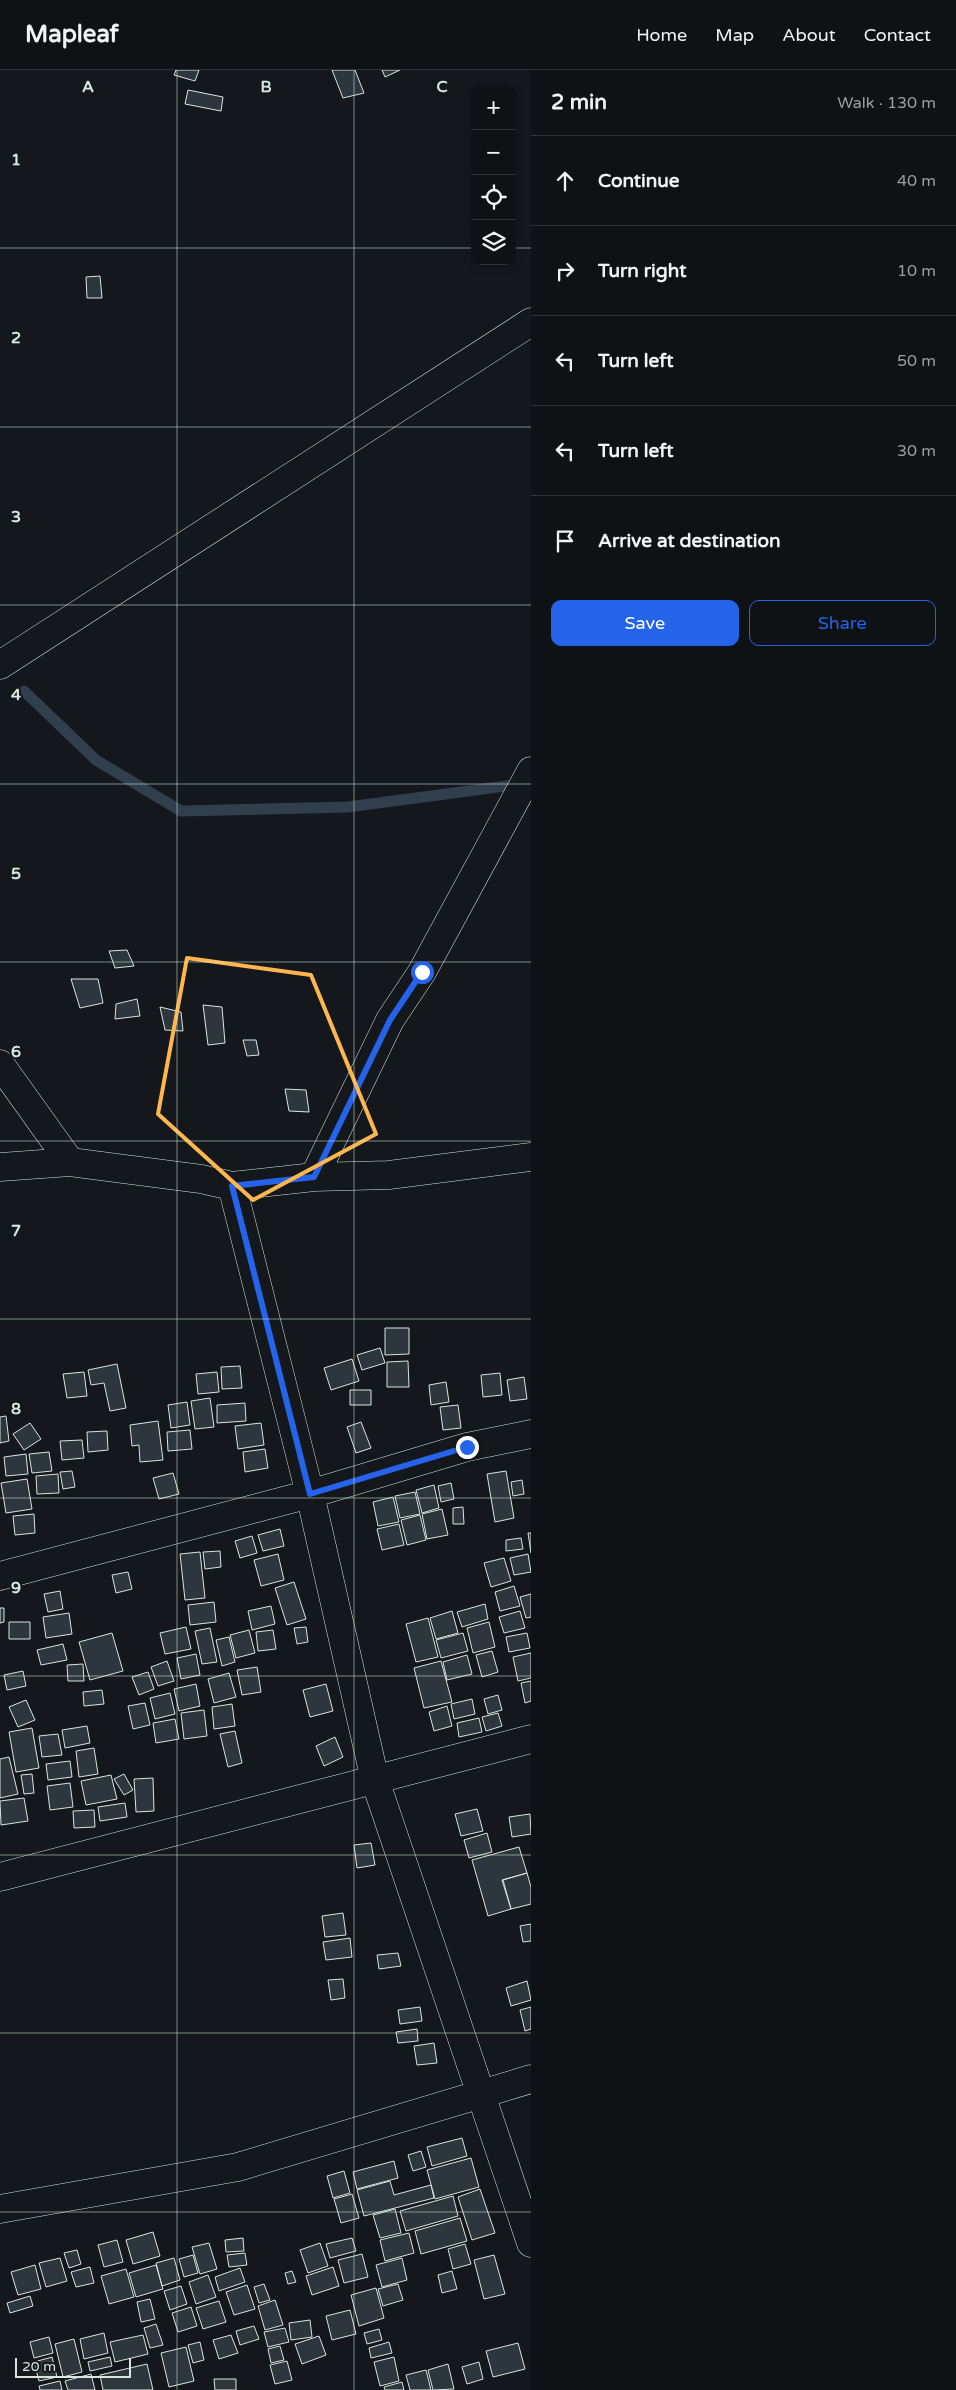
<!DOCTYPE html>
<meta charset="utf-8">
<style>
:root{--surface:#0f1215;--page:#181b1e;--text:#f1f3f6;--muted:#9b9ea0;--line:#2f3234;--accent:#2563eb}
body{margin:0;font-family:"Varela Round",sans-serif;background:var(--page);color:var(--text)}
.controls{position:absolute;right:15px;top:15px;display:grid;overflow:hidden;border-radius:10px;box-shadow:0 2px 8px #0003}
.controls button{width:45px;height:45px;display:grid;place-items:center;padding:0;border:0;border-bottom:1px solid var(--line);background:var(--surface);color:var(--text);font:25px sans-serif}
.scale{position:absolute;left:15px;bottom:12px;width:116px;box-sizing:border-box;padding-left:5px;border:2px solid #d8e6dc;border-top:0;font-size:14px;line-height:18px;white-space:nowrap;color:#d8e6dc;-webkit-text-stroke:4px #14181c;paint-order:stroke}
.stop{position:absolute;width:15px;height:15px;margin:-11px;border:4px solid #2563eb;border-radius:50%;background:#fff}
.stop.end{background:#2563eb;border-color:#fff;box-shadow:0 1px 5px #0008}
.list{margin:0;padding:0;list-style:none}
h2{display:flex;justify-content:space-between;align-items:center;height:65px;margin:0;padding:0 20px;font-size:21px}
h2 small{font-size:16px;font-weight:400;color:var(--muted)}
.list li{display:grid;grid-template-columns:32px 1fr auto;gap:15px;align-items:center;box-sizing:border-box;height:90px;padding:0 20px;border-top:1px solid var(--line)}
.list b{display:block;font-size:19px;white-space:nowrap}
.list em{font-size:16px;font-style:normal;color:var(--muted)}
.actions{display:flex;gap:10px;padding:15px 20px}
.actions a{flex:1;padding:11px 0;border:1px solid var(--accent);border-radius:10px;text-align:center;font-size:18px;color:var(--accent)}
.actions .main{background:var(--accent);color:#fff}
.icon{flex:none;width:28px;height:28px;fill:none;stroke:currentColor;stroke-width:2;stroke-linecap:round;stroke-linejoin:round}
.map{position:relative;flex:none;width:531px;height:2320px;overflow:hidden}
header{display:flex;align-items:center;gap:30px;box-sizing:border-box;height:70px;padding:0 25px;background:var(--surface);border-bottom:1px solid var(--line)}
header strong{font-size:24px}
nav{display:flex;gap:28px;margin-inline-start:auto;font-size:18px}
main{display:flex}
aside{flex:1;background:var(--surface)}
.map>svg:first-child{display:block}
</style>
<header>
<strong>Mapleaf</strong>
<nav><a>Home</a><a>Map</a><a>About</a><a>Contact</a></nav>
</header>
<main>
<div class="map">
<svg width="531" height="2320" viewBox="0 0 531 2320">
<rect width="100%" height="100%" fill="#14181c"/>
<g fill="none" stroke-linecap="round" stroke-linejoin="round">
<path stroke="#2f3f4d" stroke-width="11" d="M 24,621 L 96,690 L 181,741 L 348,737 L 521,714"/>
</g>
<path fill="#2c363c" stroke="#d8e6dc" d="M 176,0 L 199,0 L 195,11 L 174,5 Z
M 332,0 L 355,0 L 364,23 L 343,28 Z
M 382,0 L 400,0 L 385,7 Z
M 188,20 L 223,27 L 221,41 L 185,34 Z
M 100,206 L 102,228 L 87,228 L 86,207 Z
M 127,880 L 134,896 L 115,898 L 109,881 Z
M 71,909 L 98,909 L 103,933 L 80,938 Z
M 137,929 L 140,946 L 115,949 L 116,934 Z
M 203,935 L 222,937 L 225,973 L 208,975 Z
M 160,937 L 181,942 L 183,961 L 165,960 Z
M 243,970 L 256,970 L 259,985 L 247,986 Z
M 285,1019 L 306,1020 L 309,1042 L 289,1041 Z
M 385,1258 L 409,1258 L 409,1284 L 385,1285 Z
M 380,1278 L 385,1293 L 362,1300 L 357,1285 Z
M 352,1289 L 359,1311 L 331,1320 L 324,1298 Z
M 408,1291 L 409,1317 L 387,1317 L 387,1292 Z
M 117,1294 L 126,1338 L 110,1341 L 104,1313 L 91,1315 L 88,1300 Z
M 240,1296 L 242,1318 L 222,1319 L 221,1297 Z
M 84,1302 L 87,1326 L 67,1328 L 63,1304 Z
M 217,1302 L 219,1322 L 198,1324 L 196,1304 Z
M 500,1303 L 502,1325 L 483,1327 L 481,1305 Z
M 524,1307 L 527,1329 L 510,1331 L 507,1310 Z
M 446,1312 L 449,1332 L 431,1335 L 429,1315 Z
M 350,1320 L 371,1320 L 371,1335 L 350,1335 Z
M 210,1328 L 214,1357 L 195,1359 L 191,1331 Z
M 187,1332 L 190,1355 L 171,1358 L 168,1335 Z
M 245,1333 L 246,1351 L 217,1353 L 217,1335 Z
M 458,1335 L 461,1358 L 443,1360 L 440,1337 Z
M 6,1346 L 9,1371 L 0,1373 L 0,1347 Z
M 158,1351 L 163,1390 L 140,1392 L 139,1375 L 132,1376 L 130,1355 Z
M 361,1352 L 371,1378 L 356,1383 L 347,1357 Z
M 30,1353 L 41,1369 L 24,1380 L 13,1364 Z
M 261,1353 L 264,1375 L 238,1379 L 235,1356 Z
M 190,1360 L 192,1379 L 168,1381 L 167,1362 Z
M 107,1361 L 108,1380 L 88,1382 L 87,1362 Z
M 82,1370 L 84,1388 L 62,1390 L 60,1371 Z
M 265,1379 L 268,1398 L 245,1402 L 243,1382 Z
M 49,1382 L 52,1401 L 32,1403 L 29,1384 Z
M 26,1384 L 28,1404 L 6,1406 L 4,1387 Z
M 72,1401 L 75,1417 L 63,1419 L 60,1402 Z
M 506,1401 L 514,1448 L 495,1452 L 487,1404 Z
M 173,1403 L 179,1424 L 159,1429 L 153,1408 Z
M 58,1404 L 59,1423 L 37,1424 L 36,1406 Z
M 27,1409 L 32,1439 L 6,1443 L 1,1413 Z
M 522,1410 L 524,1424 L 513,1426 L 511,1412 Z
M 451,1413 L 454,1429 L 441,1432 L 438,1416 Z
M 434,1415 L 439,1438 L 422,1443 L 416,1420 Z
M 415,1422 L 420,1444 L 400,1448 L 395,1426 Z
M 393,1427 L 399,1452 L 378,1456 L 373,1432 Z
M 463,1437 L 464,1454 L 453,1454 L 453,1438 Z
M 442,1439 L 448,1465 L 427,1469 L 422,1444 Z
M 34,1444 L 35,1463 L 15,1465 L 13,1446 Z
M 420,1445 L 426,1470 L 407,1475 L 401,1450 Z
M 399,1454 L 404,1475 L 382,1480 L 377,1459 Z
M 280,1459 L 284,1476 L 263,1481 L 258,1465 Z
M 528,1463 L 531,1463 L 531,1483 Z
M 252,1466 L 257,1483 L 240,1488 L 235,1471 Z
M 521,1468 L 523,1479 L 506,1481 L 506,1470 Z
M 220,1481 L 221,1497 L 205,1499 L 203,1482 Z
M 200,1482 L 205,1528 L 185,1530 L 180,1484 Z
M 278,1484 L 284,1510 L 261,1516 L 254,1490 Z
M 528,1484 L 531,1502 L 514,1505 L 510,1488 Z
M 504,1488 L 511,1511 L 491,1517 L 484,1493 Z
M 128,1502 L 132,1519 L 116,1523 L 112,1505 Z
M 294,1512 L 306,1549 L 287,1555 L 275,1518 Z
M 514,1516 L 520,1536 L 500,1541 L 495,1522 Z
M 60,1521 L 63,1539 L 48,1542 L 44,1524 Z
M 531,1524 L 531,1547 L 526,1548 L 520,1527 Z
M 214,1532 L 216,1552 L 190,1555 L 188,1535 Z
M 485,1534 L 488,1549 L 462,1557 L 457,1542 Z
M 271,1536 L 275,1554 L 252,1560 L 248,1541 Z
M 0,1538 L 4,1538 L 4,1552 L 0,1553 Z
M 452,1541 L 458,1563 L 436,1569 L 430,1548 Z
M 520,1541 L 525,1558 L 504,1563 L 499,1547 Z
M 69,1543 L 72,1564 L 46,1568 L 43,1547 Z
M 428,1548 L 438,1587 L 416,1592 L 406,1554 Z
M 9,1552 L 30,1552 L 30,1569 L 9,1569 Z
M 489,1552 L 495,1577 L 473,1583 L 467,1558 Z
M 186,1557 L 191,1579 L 165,1584 L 160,1563 Z
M 306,1557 L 308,1572 L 297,1574 L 294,1558 Z
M 210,1558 L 217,1592 L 202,1594 L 195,1561 Z
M 249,1560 L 255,1583 L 236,1588 L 230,1565 Z
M 273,1560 L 276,1579 L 258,1581 L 256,1562 Z
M 112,1563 L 123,1601 L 90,1610 L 79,1572 Z
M 463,1563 L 468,1581 L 441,1588 L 436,1570 Z
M 527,1563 L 530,1578 L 509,1582 L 506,1567 Z
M 229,1567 L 235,1592 L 222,1596 L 216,1570 Z
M 63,1574 L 67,1590 L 41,1595 L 37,1580 Z
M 492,1581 L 498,1602 L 482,1607 L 476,1585 Z
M 531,1583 L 531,1608 L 518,1611 L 513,1587 Z
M 196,1584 L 200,1605 L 181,1609 L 177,1588 Z
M 467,1585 L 472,1604 L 447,1610 L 443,1592 Z
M 167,1591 L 174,1611 L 158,1616 L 151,1597 Z
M 441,1591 L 452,1632 L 424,1638 L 414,1598 Z
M 83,1594 L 84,1611 L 68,1611 L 67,1595 Z
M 257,1597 L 261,1622 L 242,1625 L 237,1600 Z
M 23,1601 L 26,1616 L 7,1620 L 4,1605 Z
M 148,1602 L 154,1619 L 139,1625 L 132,1607 Z
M 229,1603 L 236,1627 L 214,1633 L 208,1609 Z
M 531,1611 L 531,1631 L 525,1633 L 521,1613 Z
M 196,1614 L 200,1636 L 179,1641 L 174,1619 Z
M 326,1614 L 333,1641 L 310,1647 L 303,1620 Z
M 102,1620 L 104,1634 L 84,1636 L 83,1622 Z
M 170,1623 L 175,1644 L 155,1649 L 150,1628 Z
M 498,1625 L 502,1640 L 488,1644 L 484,1629 Z
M 472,1629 L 475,1644 L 454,1649 L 451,1634 Z
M 26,1630 L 35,1650 L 18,1657 L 9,1637 Z
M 145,1633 L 150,1655 L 133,1659 L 128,1636 Z
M 232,1634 L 235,1656 L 214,1659 L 212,1637 Z
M 447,1636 L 452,1656 L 434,1661 L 429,1642 Z
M 204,1640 L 207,1666 L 184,1669 L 181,1643 Z
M 498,1643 L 502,1656 L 486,1661 L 482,1647 Z
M 479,1648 L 482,1662 L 459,1667 L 457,1653 Z
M 175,1649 L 179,1669 L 156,1673 L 153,1653 Z
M 87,1656 L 90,1673 L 65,1678 L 62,1660 Z
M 32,1658 L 39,1698 L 16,1702 L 9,1662 Z
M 235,1661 L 242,1693 L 228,1697 L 220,1664 Z
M 58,1664 L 62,1685 L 42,1687 L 39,1666 Z
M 335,1667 L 343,1687 L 324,1696 L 316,1676 Z
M 94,1678 L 98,1704 L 79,1707 L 76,1681 Z
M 9,1687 L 18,1724 L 0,1728 L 0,1689 Z
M 70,1691 L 72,1707 L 48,1710 L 46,1694 Z
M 32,1704 L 34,1723 L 24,1724 L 21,1705 Z
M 124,1704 L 133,1720 L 124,1725 L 114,1709 Z
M 111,1705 L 117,1729 L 86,1735 L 81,1711 Z
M 153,1708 L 154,1741 L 136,1742 L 134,1709 Z
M 70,1713 L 73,1737 L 50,1740 L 47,1716 Z
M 24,1728 L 28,1751 L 1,1755 L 0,1731 Z
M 125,1733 L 127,1747 L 100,1751 L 98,1737 Z
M 477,1739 L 483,1761 L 461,1766 L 455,1744 Z
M 94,1740 L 95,1757 L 74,1758 L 73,1741 Z
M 530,1744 L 531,1764 L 512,1767 L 509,1747 Z
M 487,1763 L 492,1782 L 469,1788 L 464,1770 Z
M 371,1773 L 375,1795 L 357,1798 L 354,1775 Z
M 519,1777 L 527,1803 L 502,1810 L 511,1839 L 488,1846 L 472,1790 Z
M 527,1803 L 531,1817 L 531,1834 L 511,1839 L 503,1810 Z
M 343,1843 L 346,1865 L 325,1867 L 322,1846 Z
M 531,1854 L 531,1871 L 523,1872 L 520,1856 Z
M 350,1868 L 352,1887 L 326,1890 L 323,1872 Z
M 398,1883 L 401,1896 L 379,1899 L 377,1885 Z
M 343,1909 L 345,1928 L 331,1930 L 328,1910 Z
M 527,1911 L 531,1930 L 511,1936 L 506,1918 Z
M 420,1937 L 422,1951 L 400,1954 L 398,1940 Z
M 531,1937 L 531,1959 L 525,1961 L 520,1940 Z
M 417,1959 L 418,1971 L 398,1973 L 396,1962 Z
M 434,1973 L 437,1993 L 417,1995 L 414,1976 Z
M 462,2068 L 467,2086 L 432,2096 L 427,2077 Z
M 421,2081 L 426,2097 L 413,2101 L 408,2085 Z
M 471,2088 L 479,2117 L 435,2129 L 427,2100 Z
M 394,2091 L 398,2108 L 357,2119 L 353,2102 Z
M 344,2101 L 350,2123 L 333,2128 L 327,2106 Z
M 390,2111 L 394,2125 L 431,2115 L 434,2128 L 364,2146 L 357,2120 Z
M 480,2119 L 495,2163 L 472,2170 L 458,2127 Z
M 352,2124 L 359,2148 L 341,2153 L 334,2129 Z
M 453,2126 L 458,2146 L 406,2161 L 400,2141 Z
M 395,2139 L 401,2163 L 380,2168 L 373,2145 Z
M 460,2148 L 467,2171 L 421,2184 L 415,2161 Z
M 153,2162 L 160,2186 L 133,2194 L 126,2170 Z
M 409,2163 L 414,2183 L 385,2191 L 380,2170 Z
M 243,2168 L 244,2181 L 226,2182 L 225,2170 Z
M 352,2168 L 356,2181 L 330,2188 L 326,2174 Z
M 117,2170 L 123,2192 L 104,2197 L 98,2175 Z
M 209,2173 L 217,2199 L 200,2204 L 192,2177 Z
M 320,2173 L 328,2196 L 308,2203 L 300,2180 Z
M 465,2174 L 471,2194 L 453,2199 L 448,2179 Z
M 77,2180 L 81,2194 L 69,2198 L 64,2183 Z
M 245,2183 L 247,2195 L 229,2197 L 227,2185 Z
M 362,2184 L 368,2207 L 344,2213 L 338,2190 Z
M 193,2185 L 198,2203 L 184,2207 L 179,2189 Z
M 494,2185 L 505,2224 L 484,2229 L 474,2190 Z
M 60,2188 L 67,2211 L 46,2217 L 39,2193 Z
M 174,2188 L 180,2210 L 162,2216 L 156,2193 Z
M 402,2188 L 407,2210 L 382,2217 L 376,2195 Z
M 35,2195 L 41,2219 L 18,2225 L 11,2202 Z
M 156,2195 L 163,2219 L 136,2227 L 129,2203 Z
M 90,2197 L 94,2213 L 76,2217 L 71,2202 Z
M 333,2197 L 339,2216 L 312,2225 L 306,2206 Z
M 240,2198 L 245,2212 L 219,2221 L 215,2207 Z
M 126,2199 L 134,2227 L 109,2234 L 101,2206 Z
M 292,2201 L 296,2212 L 288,2214 L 285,2203 Z
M 452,2201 L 457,2219 L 442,2223 L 438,2205 Z
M 208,2205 L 216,2227 L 196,2234 L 189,2212 Z
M 264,2214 L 270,2230 L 259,2233 L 254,2217 Z
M 398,2214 L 403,2230 L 383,2236 L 378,2219 Z
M 247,2215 L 255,2239 L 234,2245 L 226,2222 Z
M 181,2216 L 187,2234 L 170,2240 L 164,2221 Z
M 376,2218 L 384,2248 L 359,2256 L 351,2225 Z
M 30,2226 L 33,2236 L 10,2243 L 7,2233 Z
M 150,2229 L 155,2249 L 141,2252 L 137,2232 Z
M 275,2230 L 283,2255 L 265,2260 L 258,2236 Z
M 219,2231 L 226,2252 L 203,2259 L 196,2238 Z
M 191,2237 L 197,2256 L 178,2262 L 172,2243 Z
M 350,2240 L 356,2264 L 332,2270 L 326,2246 Z
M 310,2250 L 312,2267 L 291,2270 L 289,2253 Z
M 156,2254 L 163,2275 L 150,2278 L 144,2258 Z
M 254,2256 L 259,2269 L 240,2275 L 236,2261 Z
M 285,2258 L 289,2272 L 268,2277 L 264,2262 Z
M 379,2259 L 382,2270 L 367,2274 L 364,2263 Z
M 104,2263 L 108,2283 L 84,2289 L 80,2269 Z
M 143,2265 L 148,2284 L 115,2292 L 110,2272 Z
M 231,2265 L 238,2283 L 219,2289 L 213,2270 Z
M 319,2266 L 326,2285 L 302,2294 L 295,2274 Z
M 49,2267 L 53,2283 L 34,2288 L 30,2272 Z
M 74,2269 L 82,2302 L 63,2307 L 55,2274 Z
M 200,2272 L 204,2290 L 193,2293 L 188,2275 Z
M 389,2272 L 392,2283 L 371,2288 L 369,2278 Z
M 518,2273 L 525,2299 L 493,2307 L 486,2281 Z
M 280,2276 L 284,2290 L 271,2293 L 268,2279 Z
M 186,2277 L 194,2311 L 169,2317 L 161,2283 Z
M 52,2287 L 57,2307 L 39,2311 L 34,2292 Z
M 110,2287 L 112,2296 L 90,2301 L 88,2292 Z
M 394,2287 L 399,2311 L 380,2316 L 374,2292 Z
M 287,2291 L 292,2310 L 275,2314 L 270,2295 Z
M 479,2292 L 483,2309 L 467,2314 L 462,2297 Z
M 147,2294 L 153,2320 L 103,2320 L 100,2305 Z
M 448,2294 L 454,2319 L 433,2320 L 428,2300 Z
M 426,2300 L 431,2320 L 410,2320 L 406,2305 Z
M 91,2304 L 95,2320 L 68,2320 L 65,2311 Z
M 214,2309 L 236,2309 L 236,2320 L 215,2320 Z
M 60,2311 L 62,2320 L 40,2320 L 39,2316 Z
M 402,2312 L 404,2320 L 385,2320 L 384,2317 Z"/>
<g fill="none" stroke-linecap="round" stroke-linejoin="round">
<g stroke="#d8e6dc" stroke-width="29">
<path id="minor" d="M 0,595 L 531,252
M 0,994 L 70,1092
M 0,1097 L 70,1092 L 201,1109 L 232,1116 L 314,1107 L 389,1105 L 531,1087
M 314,1107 L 390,950 L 422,902 L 531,701
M 232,1116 L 310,1424 L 375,1710 L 531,2173
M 0,1506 L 310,1424 L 467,1377 L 531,1364
M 0,1807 L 531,1669
M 0,2139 L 238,2097 L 531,2009"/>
</g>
<use href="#minor" stroke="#14181c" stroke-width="28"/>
</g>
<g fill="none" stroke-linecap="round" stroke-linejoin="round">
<path stroke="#2563eb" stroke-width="6" d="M 422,902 L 390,950 L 314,1107 L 232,1116 L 310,1424 L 467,1377"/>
</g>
<path fill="none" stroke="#ffb74d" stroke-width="4" stroke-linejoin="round" d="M 187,888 L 311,905 L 376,1064 L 253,1130 L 158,1044 Z"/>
<path fill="none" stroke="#d8e6dc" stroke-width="1" stroke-opacity="0.55" d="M 177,0 L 177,2320M 354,0 L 354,2320M 0,178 L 475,178M 512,178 L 531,178M 0,357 L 531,357M 0,535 L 531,535M 0,714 L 531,714M 0,892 L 531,892M 0,1071 L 531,1071M 0,1249 L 531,1249M 0,1428 L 531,1428M 0,1606 L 531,1606M 0,1785 L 531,1785M 0,1963 L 531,1963M 0,2142 L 531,2142"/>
<g font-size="16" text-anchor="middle" font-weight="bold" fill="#d8e6dc" stroke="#14181c" stroke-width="4" stroke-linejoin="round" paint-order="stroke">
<text x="88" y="22">A</text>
<text x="266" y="22">B</text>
<text x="442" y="22">C</text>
<text x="16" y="95">1</text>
<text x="16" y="273">2</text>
<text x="16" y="452">3</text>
<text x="16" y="630">4</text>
<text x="16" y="809">5</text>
<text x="16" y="987">6</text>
<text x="16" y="1166">7</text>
<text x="16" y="1344">8</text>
<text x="16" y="1523">9</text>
</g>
</svg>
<div class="controls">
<button>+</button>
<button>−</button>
<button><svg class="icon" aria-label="locate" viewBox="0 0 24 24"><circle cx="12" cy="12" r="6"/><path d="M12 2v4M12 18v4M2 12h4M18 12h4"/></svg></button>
<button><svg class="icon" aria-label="layers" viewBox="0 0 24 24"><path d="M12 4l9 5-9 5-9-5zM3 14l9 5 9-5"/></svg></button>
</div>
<div class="scale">20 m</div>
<div class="stop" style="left:422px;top:902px"></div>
<div class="stop end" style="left:467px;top:1377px"></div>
</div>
<aside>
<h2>2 min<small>Walk · 130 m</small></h2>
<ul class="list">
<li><svg class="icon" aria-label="ahead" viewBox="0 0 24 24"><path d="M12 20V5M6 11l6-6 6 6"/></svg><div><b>Continue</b></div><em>40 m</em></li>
<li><svg class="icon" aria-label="right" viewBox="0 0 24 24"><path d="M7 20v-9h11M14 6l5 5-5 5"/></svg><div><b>Turn right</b></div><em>10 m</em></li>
<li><svg class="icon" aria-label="left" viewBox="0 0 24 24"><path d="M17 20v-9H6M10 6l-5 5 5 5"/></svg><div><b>Turn left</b></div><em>50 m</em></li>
<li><svg class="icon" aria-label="left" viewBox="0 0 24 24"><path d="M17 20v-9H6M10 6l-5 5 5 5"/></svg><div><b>Turn left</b></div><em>30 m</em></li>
<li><svg class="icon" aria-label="arrive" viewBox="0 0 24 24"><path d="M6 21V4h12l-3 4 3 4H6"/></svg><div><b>Arrive at destination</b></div></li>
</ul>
<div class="actions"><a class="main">Save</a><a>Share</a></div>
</aside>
</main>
